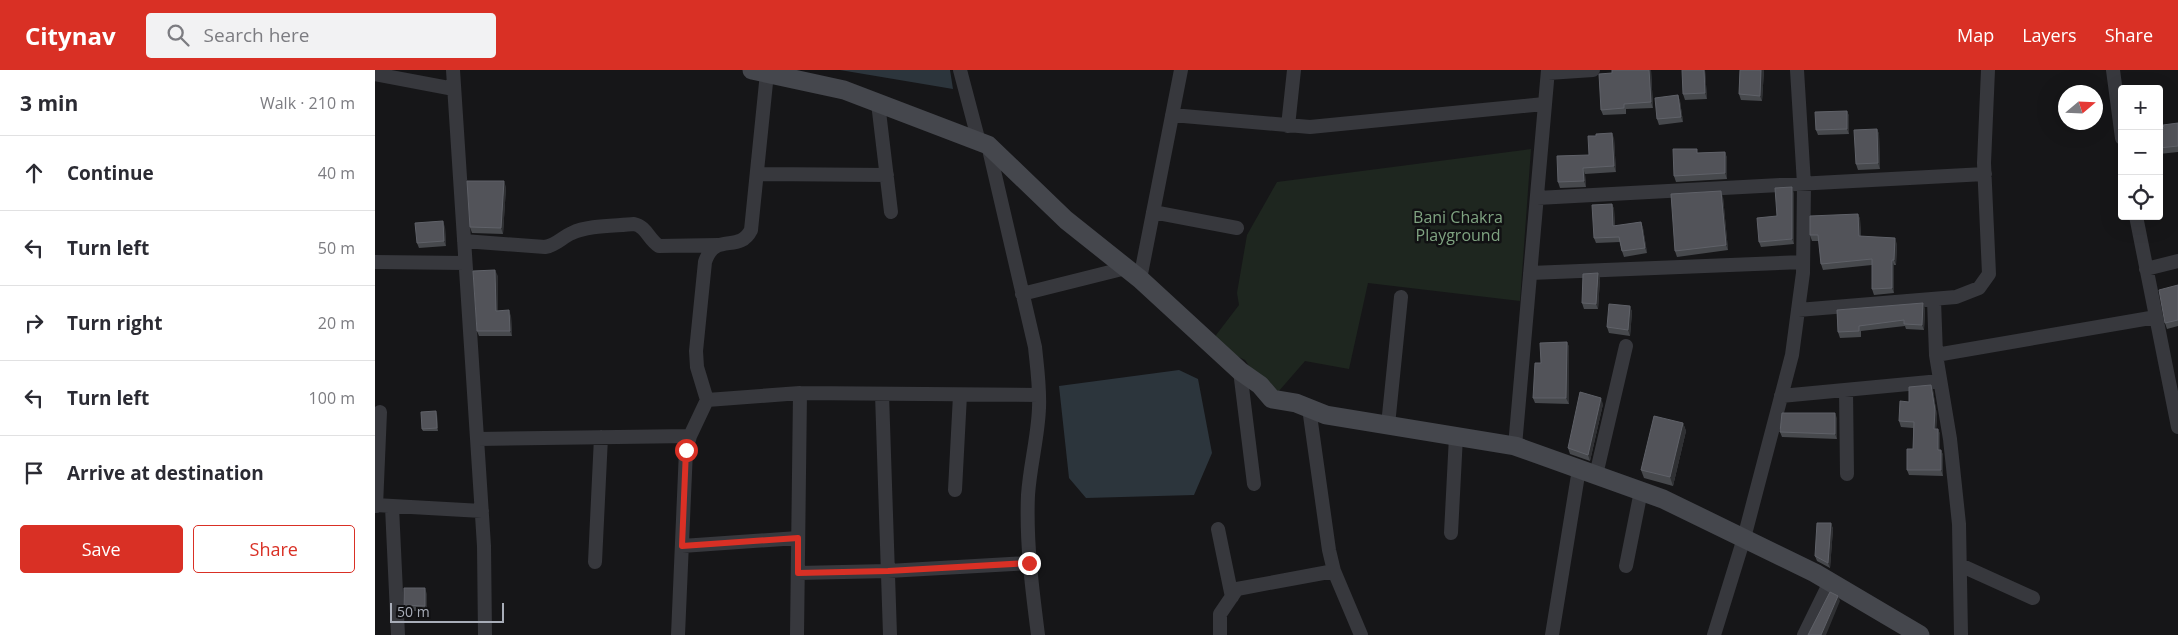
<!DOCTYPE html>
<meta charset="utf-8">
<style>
:root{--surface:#fff;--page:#f2f2f3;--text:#2b2b33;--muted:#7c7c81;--line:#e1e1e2;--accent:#d93025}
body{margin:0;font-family:"Open Sans",sans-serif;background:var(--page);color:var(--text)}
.controls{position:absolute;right:15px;top:15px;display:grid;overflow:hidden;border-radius:5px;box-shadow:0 5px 20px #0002}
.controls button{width:45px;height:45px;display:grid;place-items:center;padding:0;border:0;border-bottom:1px solid var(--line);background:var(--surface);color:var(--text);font:25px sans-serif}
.compass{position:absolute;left:1683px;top:15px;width:45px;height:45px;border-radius:50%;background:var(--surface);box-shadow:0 5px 20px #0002;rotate:71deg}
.scale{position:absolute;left:15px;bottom:12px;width:114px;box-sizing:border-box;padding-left:5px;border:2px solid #a8adb8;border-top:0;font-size:14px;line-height:18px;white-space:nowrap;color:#a8adb8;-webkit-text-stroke:4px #111113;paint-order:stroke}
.stop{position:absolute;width:15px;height:15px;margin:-11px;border:4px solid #d93025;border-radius:50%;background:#fff}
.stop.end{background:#d93025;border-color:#fff;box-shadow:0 1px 5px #0008}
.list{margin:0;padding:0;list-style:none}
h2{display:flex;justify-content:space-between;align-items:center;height:65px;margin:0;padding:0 20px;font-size:21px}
h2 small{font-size:16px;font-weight:400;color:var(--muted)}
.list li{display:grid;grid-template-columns:32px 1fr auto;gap:15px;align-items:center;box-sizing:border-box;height:75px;padding:0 20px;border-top:1px solid var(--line)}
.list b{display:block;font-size:19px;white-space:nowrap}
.list em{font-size:16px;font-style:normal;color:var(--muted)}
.actions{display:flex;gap:10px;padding:15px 20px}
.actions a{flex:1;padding:11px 0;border:1px solid var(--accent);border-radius:5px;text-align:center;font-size:18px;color:var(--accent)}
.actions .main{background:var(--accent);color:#fff}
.icon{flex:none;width:28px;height:28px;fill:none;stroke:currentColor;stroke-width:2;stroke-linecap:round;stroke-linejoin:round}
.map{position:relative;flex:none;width:1803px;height:565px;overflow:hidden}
header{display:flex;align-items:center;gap:30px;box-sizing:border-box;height:70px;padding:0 25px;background:var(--accent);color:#fff}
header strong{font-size:24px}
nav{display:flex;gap:28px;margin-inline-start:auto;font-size:18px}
.search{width:350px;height:45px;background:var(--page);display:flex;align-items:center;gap:12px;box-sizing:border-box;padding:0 18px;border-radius:5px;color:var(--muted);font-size:19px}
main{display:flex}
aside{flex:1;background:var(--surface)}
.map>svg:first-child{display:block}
</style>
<header>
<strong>Citynav</strong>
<div class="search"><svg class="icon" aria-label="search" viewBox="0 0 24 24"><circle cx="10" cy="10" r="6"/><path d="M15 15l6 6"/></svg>Search here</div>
<nav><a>Map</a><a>Layers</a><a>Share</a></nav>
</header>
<main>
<aside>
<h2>3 min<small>Walk · 210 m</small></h2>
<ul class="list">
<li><svg class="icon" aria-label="ahead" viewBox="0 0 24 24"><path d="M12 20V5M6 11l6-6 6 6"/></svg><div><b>Continue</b></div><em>40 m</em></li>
<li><svg class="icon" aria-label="left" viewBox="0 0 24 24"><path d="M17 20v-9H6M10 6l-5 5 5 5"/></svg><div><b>Turn left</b></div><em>50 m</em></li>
<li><svg class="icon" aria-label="right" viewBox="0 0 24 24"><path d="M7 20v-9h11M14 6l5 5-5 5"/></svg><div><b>Turn right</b></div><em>20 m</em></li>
<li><svg class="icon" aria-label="left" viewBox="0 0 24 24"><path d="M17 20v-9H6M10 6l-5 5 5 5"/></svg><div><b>Turn left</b></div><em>100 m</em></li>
<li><svg class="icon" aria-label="arrive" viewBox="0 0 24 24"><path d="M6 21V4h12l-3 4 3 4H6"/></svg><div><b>Arrive at destination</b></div></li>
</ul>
<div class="actions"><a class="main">Save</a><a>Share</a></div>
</aside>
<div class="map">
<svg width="1803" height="565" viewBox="0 0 1803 565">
<rect width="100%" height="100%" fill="#161618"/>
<path fill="#1e261f" d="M 1156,79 L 1145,231 L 993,213 L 974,299 L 930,291 L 897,329 L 870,290 L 835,273 L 864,235 L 862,223 L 872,165 L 902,112 Z"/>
<path fill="#2c353c" d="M 465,0 L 575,0 L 578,19 Z
M 804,300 L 823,309 L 837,383 L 819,425 L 711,428 L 694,408 L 684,316 Z"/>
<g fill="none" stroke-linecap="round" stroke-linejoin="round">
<path stroke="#37383d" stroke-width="14" d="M 78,0 L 109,476 L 110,565
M 585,0 L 604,72
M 1738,0 L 1747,68
M 1173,3 L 1218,0
M 0,4 L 79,19
M 503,33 L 516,142
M 797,45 L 935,57 L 1169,34
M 913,56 L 919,0
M 613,75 L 660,277 C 662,297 665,317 664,338 C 663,367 655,395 653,425 C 651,472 657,518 663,565
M 382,104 L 512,105
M 1162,128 L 1610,104
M 778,142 L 862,158
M 1761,146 L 1803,357
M 89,171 L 170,177 C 182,175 187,167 197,163 C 213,155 241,156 259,154 C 272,157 273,169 284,176 L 343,175
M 0,192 L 90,193
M 1771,199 L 1803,191
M 1155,203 L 1428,192
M 765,209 L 806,0
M 647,224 L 751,198
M 1559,230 L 1561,285 L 1575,369 L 1584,454 L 1586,565
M 1423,240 L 1581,227 L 1604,218 L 1614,204 L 1609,93 L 1613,0
M 1561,285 L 1781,247
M 865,301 L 879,414
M 1471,320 L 1472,404
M 507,324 L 515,565
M 1406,326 L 1565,311
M 332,330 L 322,297 L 321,281 L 330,192 C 340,161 364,184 376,160 L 392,3
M 934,338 L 954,480 L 959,501 L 986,565
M 1013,355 L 1026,227
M 103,369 L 315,366
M 1140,376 L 1173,0
M 1221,405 L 1251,276
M 580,420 L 585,325
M 0,435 L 107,441
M 1,436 L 5,342
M 17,437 L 23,565
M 843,459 L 857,527
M 1076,463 L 1081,366
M 307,476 L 423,468
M 220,492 L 226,367
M 1585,495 L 1658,528
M 1251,496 L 1266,421
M 423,503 L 513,501 L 654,493
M 303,565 L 311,380 L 315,366 L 332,330 L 425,323 L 664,325
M 422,565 L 425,323
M 845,565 L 845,544 L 862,519 L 959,501
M 1177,565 L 1204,399
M 1339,565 L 1369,468 L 1417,285 L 1428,203 L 1429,114 L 1422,0
M 1429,565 L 1455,512"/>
<path stroke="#45474d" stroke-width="19" d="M 377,0 L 469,20 L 613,75 L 691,150 L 765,209 L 865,301 L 885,315 L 897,329 L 921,333 L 951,345 L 1140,376 L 1288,429 L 1440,503 L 1545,565"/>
</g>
<path fill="#47494d" d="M 1276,0 L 1278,38 L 1251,39 L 1251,44 L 1228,45 L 1226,40 L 1237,3 Z
M 1330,0 L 1332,29 L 1310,30 L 1308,24 Z
M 1365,0 L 1389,0 L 1387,31 L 1366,30 L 1364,24 Z
M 1303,25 L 1305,31 L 1308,52 L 1284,55 L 1282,49 Z
M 1472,41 L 1474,46 L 1474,64 L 1443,65 L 1441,60 Z
M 1803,53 L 1803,82 L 1784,84 L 1784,58 L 1789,58 Z
M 1502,59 L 1504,64 L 1505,99 L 1483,100 L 1481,94 Z
M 1239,68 L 1241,102 L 1210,104 L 1211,117 L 1185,118 L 1183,112 L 1214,85 Z
M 1350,82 L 1352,88 L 1352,109 L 1301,112 L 1299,106 L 1324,83 Z
M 131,117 L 128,164 L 97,163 L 95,157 Z
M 1419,123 L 1419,174 L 1386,177 L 1384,172 L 1402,146 Z
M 1348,127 L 1353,180 L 1302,187 L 1300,181 Z
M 1237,134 L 1239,139 L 1240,156 L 1266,152 L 1268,158 L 1272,183 L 1249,187 L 1247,181 L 1245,172 L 1221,173 L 1219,168 Z
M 1483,144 L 1485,149 L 1486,166 L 1522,174 L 1521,195 L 1519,195 L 1519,223 L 1499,225 L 1497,219 L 1497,195 L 1448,200 L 1446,194 L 1444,171 L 1437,171 L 1435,165 Z
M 70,157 L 71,176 L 44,178 L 42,173 Z
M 1223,203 L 1225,209 L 1223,239 L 1209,239 L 1207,233 Z
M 123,206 L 123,241 L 136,246 L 137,266 L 104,266 L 102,261 Z
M 1803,215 L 1803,256 L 1792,259 L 1790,253 Z
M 1255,236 L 1257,242 L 1255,266 L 1234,263 L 1232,257 Z
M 1550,238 L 1549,260 L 1531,259 L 1530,256 L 1486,261 L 1486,267 L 1465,268 L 1463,262 L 1462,240 Z
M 1192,272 L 1194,277 L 1194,334 L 1160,333 L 1158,328 L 1166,293 Z
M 1556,315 L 1558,320 L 1562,346 L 1561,359 L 1563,359 L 1565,364 L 1565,380 L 1566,380 L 1568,385 L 1568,406 L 1534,405 L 1532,400 L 1538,379 L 1538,358 L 1526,357 L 1524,351 L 1534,332 Z
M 1228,334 L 1215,391 L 1195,384 L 1193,378 Z
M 62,344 L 63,361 L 48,361 L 47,359 Z
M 1462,348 L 1462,369 L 1407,367 L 1405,362 Z
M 1308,353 L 1311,361 L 1298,416 L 1269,408 L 1266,400 Z
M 1456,453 L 1458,459 L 1455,498 L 1442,491 L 1440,486 Z
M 52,524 L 52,541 L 31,541 L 29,535 Z"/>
<path fill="#2f3033" d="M 1274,0 L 1276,0 L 1278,38 L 1276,32 Z
M 1329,0 L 1330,0 L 1332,29 L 1330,23 Z
M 1386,0 L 1389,0 L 1387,31 L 1385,26 Z
M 1303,25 L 1305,31 L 1308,52 L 1306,47 Z
M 1472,41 L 1474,46 L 1474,64 L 1472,59 Z
M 1502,59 L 1504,64 L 1505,99 L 1503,93 Z
M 1237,63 L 1239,68 L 1241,102 L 1239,96 Z
M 1350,82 L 1352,88 L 1352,109 L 1350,103 Z
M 1208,98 L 1210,104 L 1211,117 L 1209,111 Z
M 129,111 L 131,117 L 128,164 L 126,158 Z
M 1417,117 L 1419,123 L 1419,174 L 1417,169 Z
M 1346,121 L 1348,127 L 1353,180 L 1351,175 Z
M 1237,134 L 1239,139 L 1240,162 L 1238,156 Z
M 1483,144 L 1485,149 L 1486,172 L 1484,166 Z
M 68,151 L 70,157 L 71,176 L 69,171 Z
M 1266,152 L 1268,158 L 1272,183 L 1270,178 Z
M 1520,168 L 1522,174 L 1521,195 L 1519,190 Z
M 1517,190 L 1519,195 L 1519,223 L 1517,218 Z
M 120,200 L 123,206 L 123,246 L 121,241 Z
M 1223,203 L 1225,209 L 1223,239 L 1221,234 Z
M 1548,233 L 1550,238 L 1549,260 L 1547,255 Z
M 1255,236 L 1257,242 L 1255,266 L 1253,260 Z
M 134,240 L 136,246 L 137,266 L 135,261 Z
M 1192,272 L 1194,277 L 1194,334 L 1191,328 Z
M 1556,315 L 1558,320 L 1562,346 L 1561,364 L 1559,359 Z
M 1226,328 L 1228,334 L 1215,391 L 1213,385 Z
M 61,341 L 62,344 L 63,361 L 62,358 Z
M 1460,343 L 1462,348 L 1462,369 L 1460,364 Z
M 1308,353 L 1311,361 L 1298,416 L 1295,407 Z
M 1563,359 L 1565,364 L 1565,385 L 1563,380 Z
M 1566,380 L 1568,385 L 1568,406 L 1566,400 Z
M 1456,453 L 1458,459 L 1455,498 L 1453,493 Z
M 50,518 L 52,524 L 52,541 L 50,536 Z
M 1463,526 L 1465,531 L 1451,565 L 1446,565 Z"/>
<path fill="#525359" stroke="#5f6168" d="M 1237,0 L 1274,0 L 1276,32 L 1249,34 L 1249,38 L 1226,40 L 1224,4 L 1237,3 Z
M 1307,0 L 1329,0 L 1330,23 L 1308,24 Z
M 1365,0 L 1386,0 L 1385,26 L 1364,24 Z
M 1303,25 L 1306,47 L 1282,49 L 1280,28 Z
M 1472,41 L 1472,59 L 1441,60 L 1440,42 Z
M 1803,53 L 1803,76 L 1784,78 L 1784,58 L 1789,58 L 1788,55 Z
M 1502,59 L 1503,93 L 1481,94 L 1479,60 Z
M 1237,63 L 1239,96 L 1208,98 L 1209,111 L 1183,112 L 1182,86 L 1214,85 L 1213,66 L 1221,66 L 1221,64 Z
M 1298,79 L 1322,79 L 1322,83 L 1350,82 L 1350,103 L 1299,106 Z
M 92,111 L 129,111 L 126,158 L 95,157 Z
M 1417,117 L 1417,169 L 1384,172 L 1382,148 L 1402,146 L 1400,118 Z
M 1346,121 L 1351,175 L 1300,181 L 1296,124 Z
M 1237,134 L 1238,156 L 1266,152 L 1270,178 L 1247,181 L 1244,167 L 1219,168 L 1217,135 Z
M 1483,144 L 1484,166 L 1520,168 L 1519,190 L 1517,190 L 1517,218 L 1497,219 L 1497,189 L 1446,194 L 1443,165 L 1435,165 L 1435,146 Z
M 68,151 L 69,171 L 42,173 L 40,153 Z
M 120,200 L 121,241 L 134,240 L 135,261 L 102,261 L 98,201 Z
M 1223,203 L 1221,234 L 1207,233 L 1208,204 Z
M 1803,215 L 1803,250 L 1790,253 L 1784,220 Z
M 1548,233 L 1547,255 L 1529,254 L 1529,250 L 1484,256 L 1484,261 L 1463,262 L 1462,240 Z
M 1234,234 L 1255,236 L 1253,260 L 1232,257 Z
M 1192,272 L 1191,328 L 1158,328 L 1160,293 L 1166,293 L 1165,273 Z
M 1556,315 L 1560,340 L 1559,359 L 1563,359 L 1563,380 L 1566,380 L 1566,400 L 1532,400 L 1532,379 L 1538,379 L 1539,352 L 1524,351 L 1525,331 L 1534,332 L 1534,317 Z
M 1205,322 L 1226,328 L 1213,385 L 1193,378 Z
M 61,341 L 62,358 L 47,359 L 46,342 Z
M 1407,343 L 1460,343 L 1460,364 L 1405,362 Z
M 1279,346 L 1308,353 L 1295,407 L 1266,400 Z
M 1442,453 L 1456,453 L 1453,493 L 1440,486 Z
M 29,518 L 50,518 L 50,536 L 29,535 Z
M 1455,522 L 1463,526 L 1446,565 L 1433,565 Z"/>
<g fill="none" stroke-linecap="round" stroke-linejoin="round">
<path stroke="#d93025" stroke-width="6" d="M 311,380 L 307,476 L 423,468 L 423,503 L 513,501 L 654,493"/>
</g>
<g text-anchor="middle" stroke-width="5" stroke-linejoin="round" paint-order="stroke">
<g font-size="16" fill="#7fa381" stroke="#111113">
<text x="1083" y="153">Bani Chakra<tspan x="1083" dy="18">Playground</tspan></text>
</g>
</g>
</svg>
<div class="controls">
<button>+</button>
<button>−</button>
<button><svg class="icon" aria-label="locate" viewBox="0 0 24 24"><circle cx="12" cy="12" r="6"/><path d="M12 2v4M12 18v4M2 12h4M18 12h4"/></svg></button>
</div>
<svg class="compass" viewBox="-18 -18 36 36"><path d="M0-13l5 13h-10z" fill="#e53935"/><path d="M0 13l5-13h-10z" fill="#7c7c81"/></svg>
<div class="scale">50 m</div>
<div class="stop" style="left:311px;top:380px"></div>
<div class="stop end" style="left:654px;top:493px"></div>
</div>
</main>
